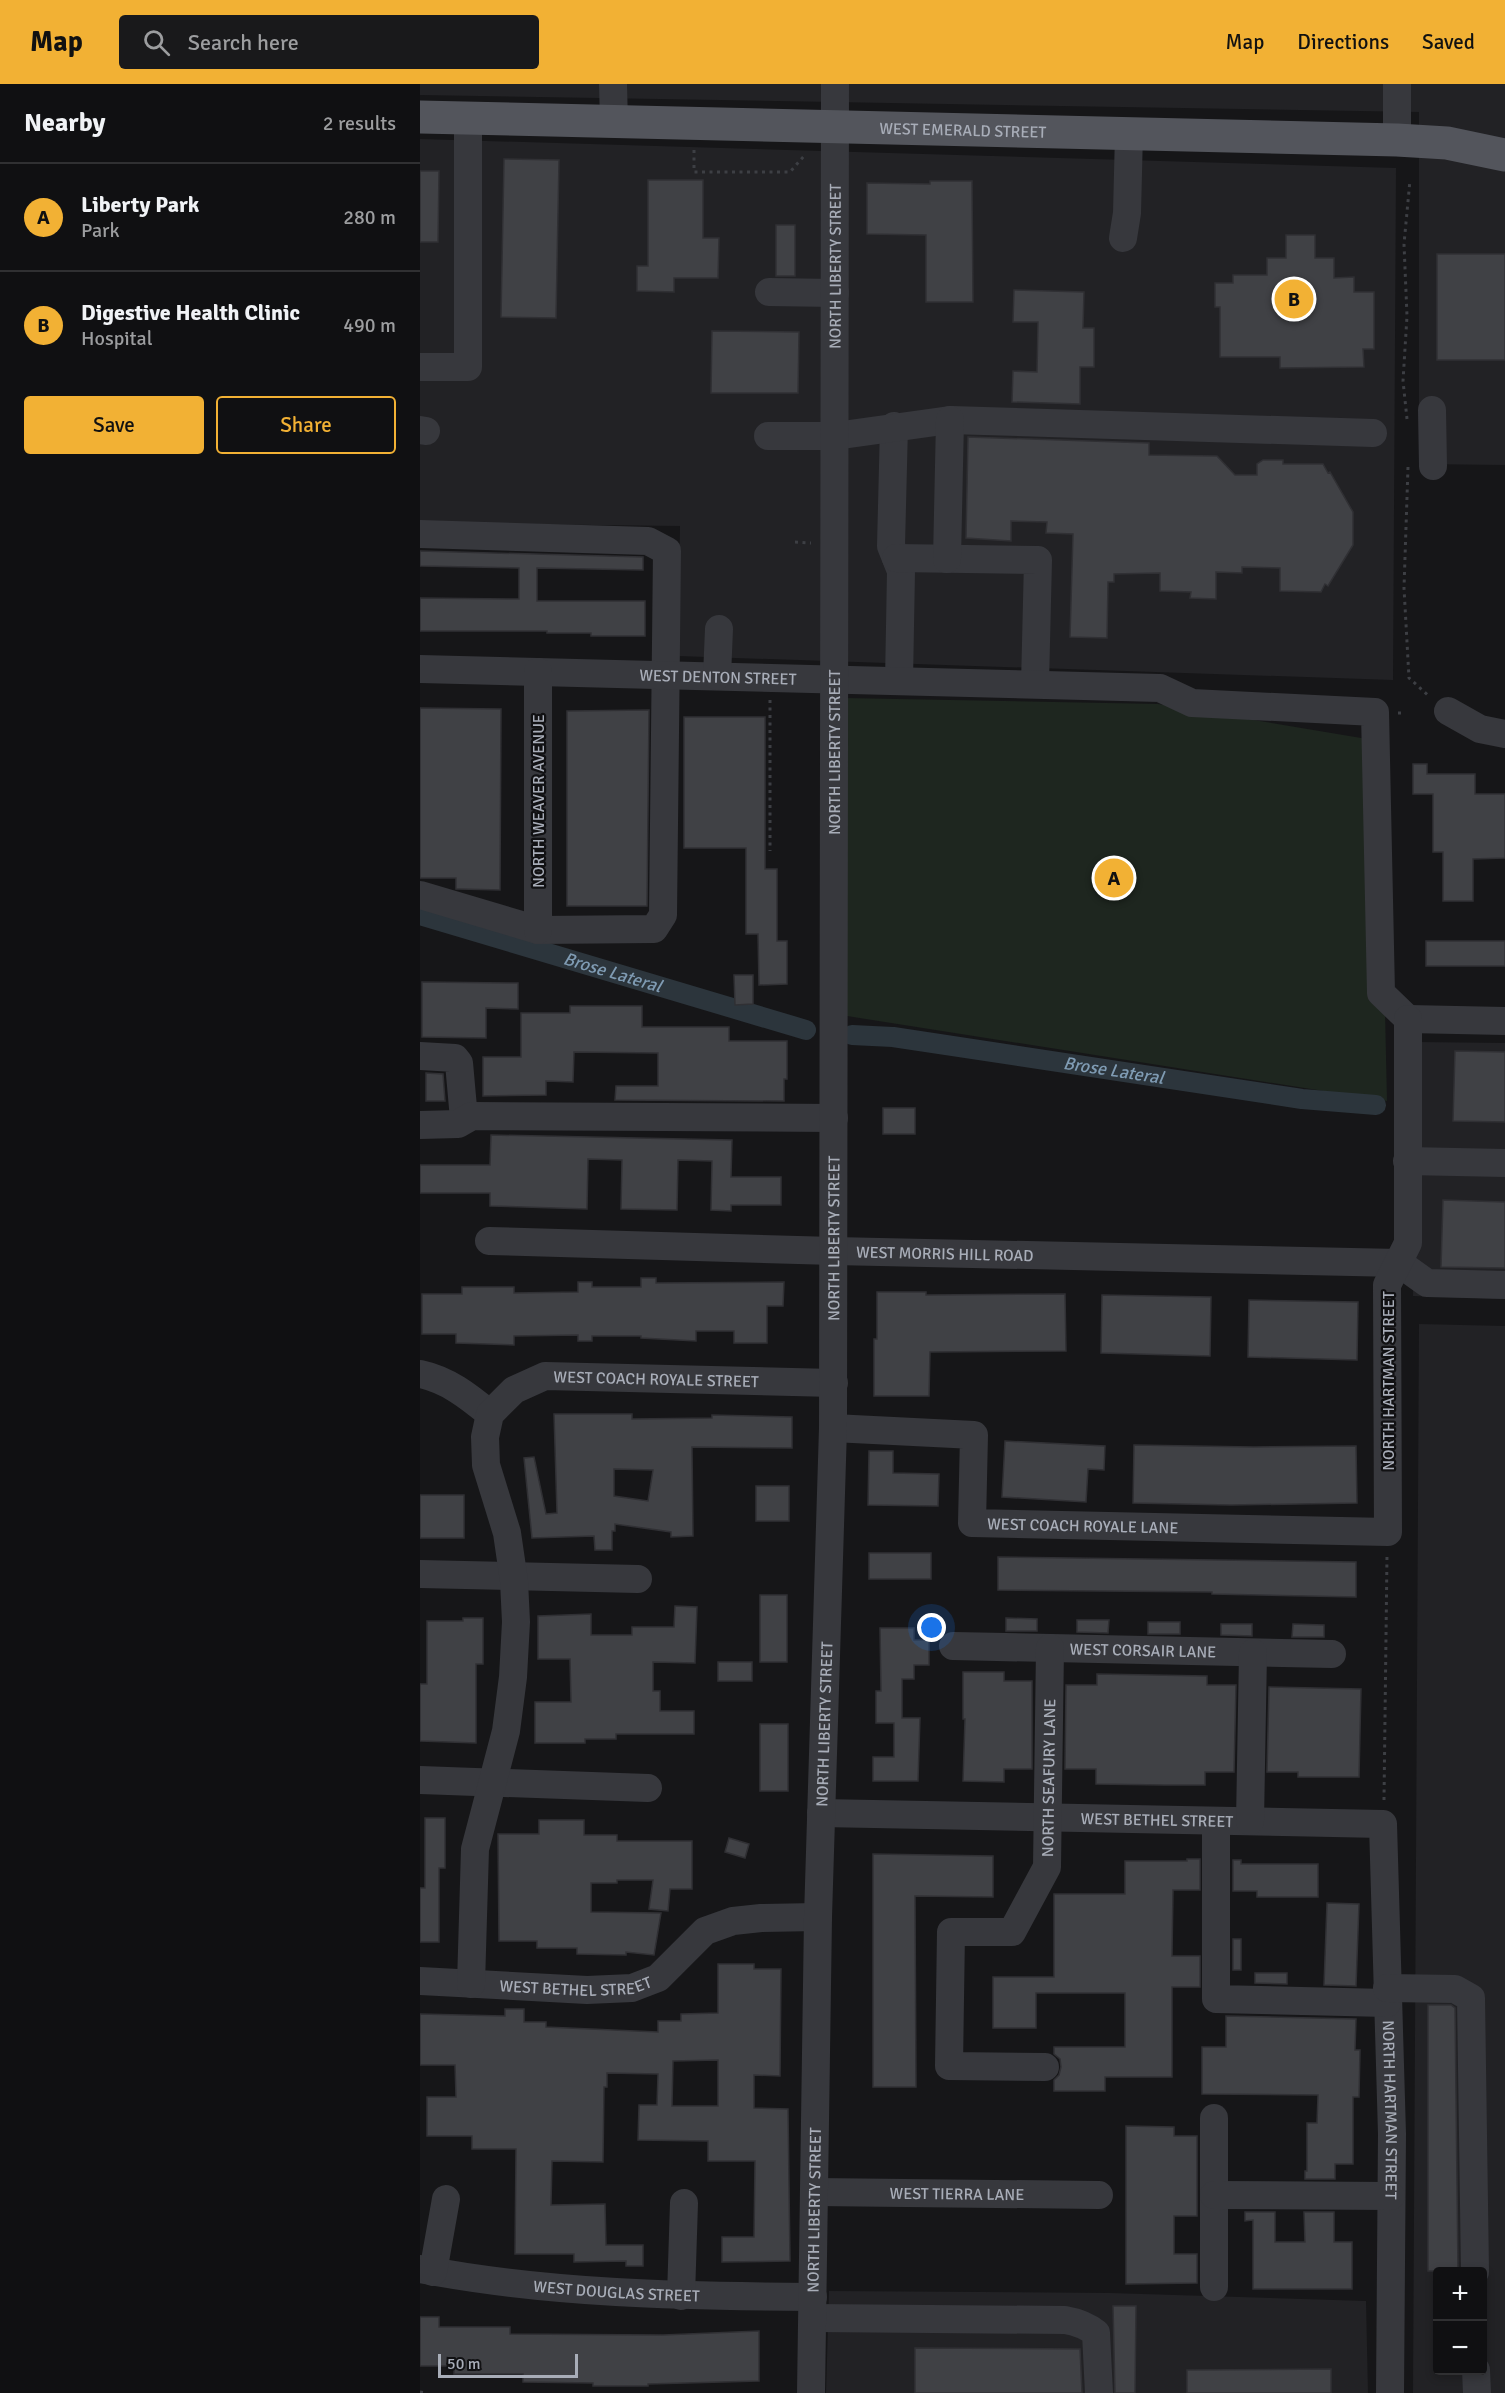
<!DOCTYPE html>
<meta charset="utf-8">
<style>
:root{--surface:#101012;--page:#19191b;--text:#f1f3f6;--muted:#9c9d9f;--line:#303032;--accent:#f2b134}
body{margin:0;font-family:Signika,sans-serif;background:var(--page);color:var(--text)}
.controls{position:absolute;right:18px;bottom:18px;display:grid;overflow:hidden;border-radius:6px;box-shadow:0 3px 9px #0003}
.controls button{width:54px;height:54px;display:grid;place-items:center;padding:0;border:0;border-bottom:2px solid var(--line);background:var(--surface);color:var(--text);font:30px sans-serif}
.scale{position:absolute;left:18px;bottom:15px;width:140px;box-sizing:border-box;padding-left:6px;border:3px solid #a8adb8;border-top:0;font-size:16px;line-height:21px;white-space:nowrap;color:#a8adb8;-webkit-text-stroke:4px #111113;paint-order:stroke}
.you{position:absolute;left:512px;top:1544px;width:21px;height:21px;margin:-15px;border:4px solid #fff;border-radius:50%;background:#1a73e8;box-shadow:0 0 0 9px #1a73e833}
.badge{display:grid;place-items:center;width:39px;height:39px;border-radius:50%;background:var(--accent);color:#111;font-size:20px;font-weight:700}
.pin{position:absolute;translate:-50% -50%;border:3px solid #fff;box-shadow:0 2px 6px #0006}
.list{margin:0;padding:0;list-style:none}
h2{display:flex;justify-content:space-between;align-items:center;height:78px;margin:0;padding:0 24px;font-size:26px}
h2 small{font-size:20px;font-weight:400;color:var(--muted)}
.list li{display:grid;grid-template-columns:39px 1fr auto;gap:18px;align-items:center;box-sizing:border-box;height:108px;padding:0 24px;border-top:2px solid var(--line)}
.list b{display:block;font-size:22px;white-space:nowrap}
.list p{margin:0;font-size:20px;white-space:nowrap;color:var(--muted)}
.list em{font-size:20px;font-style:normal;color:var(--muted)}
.actions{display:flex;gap:12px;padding:18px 24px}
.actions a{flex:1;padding:14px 0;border:2px solid var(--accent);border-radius:6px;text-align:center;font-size:21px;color:var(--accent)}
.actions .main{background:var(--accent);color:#111}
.icon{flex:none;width:33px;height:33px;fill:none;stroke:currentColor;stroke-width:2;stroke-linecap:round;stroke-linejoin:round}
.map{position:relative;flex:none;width:1085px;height:2309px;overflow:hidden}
header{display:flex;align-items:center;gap:36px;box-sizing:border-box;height:84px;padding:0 30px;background:var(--accent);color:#111}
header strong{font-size:28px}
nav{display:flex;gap:33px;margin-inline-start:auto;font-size:21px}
.search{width:420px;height:54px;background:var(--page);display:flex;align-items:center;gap:15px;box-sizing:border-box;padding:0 21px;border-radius:6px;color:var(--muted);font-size:22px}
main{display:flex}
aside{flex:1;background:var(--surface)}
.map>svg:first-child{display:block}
</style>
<header>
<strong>Map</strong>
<div class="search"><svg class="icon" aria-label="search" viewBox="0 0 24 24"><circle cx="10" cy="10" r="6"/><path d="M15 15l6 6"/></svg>Search here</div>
<nav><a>Map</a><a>Directions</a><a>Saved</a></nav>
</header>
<main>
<aside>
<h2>Nearby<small>2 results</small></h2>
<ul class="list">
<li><span class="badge">A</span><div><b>Liberty Park</b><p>Park</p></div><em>280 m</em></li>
<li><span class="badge">B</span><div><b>Digestive Health Clinic</b><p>Hospital</p></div><em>490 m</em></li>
</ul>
<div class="actions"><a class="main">Save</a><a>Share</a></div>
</aside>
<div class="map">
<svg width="1085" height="2309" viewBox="0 0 1085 2309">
<rect width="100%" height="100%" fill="#161618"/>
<path fill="#222225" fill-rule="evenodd" d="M 0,0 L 1085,0 L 1085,381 L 999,380 L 999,28 L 0,11 Z
M 0,55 L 976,84 L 973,596 L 258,572 L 260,442 L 0,439 Z
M 997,958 L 1085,959 L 1085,1215 L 993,1212 Z
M 999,1240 L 1085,1242 L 1085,2309 L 993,2309 ZM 1018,2188 L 1062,2188 L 1062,2286 L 1018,2286 Z
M 409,2207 L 690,2209 L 946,2217 L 948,2309 L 406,2309 Z"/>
<path fill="#1e261f" d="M 424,614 L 738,620 L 959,657 L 967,1017 L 427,932 Z"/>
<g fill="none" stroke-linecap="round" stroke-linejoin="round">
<g stroke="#2c353c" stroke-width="20">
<path id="s1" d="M 0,831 L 386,946"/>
<path id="s2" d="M 432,951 L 473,953 L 882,1015 L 956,1021"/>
</g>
</g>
<path fill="#404145" stroke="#303034" stroke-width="1.5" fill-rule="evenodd" d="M 84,75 L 139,76 L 136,234 L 81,233 Z
M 0,87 L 19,87 L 18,158 L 0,158 Z
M 228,96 L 283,96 L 283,154 L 299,154 L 298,194 L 254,194 L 254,208 L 217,207 L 217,182 L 228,182 Z
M 510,97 L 552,97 L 553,218 L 506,218 L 506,151 L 447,150 L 447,99 L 510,100 Z
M 356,141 L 375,141 L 375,192 L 356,192 Z
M 866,151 L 895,151 L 895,174 L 914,174 L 914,194 L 934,193 L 934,208 L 954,208 L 954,265 L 943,265 L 944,283 L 860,284 L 860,273 L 800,273 L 800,223 L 795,223 L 795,199 L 813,199 L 813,191 L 847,191 L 847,174 L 866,174 Z
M 1017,170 L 1085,170 L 1085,276 L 1017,276 Z
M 594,206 L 664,208 L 663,244 L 674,244 L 674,283 L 660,283 L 660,320 L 592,318 L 593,287 L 617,288 L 618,238 L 593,238 Z
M 292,247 L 379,248 L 378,309 L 291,309 Z
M 548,353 L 729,359 L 729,371 L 797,372 L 815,391 L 837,391 L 837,380 L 843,376 L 863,376 L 863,380 L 903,380 L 908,389 L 910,388 L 933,428 L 933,461 L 908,502 L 905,500 L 901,508 L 860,507 L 860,484 L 822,483 L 822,489 L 796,488 L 796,515 L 770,514 L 771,508 L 740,507 L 740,489 L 694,490 L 694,498 L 688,498 L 687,554 L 650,553 L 653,450 L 626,449 L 627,438 L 591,437 L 591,457 L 546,454 Z
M 0,467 L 223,473 L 223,486 L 117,484 L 117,517 L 225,517 L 225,552 L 171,552 L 171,549 L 127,549 L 127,547 L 0,547 L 0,514 L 99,515 L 99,484 L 0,482 Z
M 0,624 L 81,625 L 80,806 L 39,805 L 36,805 L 36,794 L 0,794 Z
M 229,626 L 227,822 L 147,822 L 147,627 Z
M 264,633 L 345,633 L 345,785 L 357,785 L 357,857 L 367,857 L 367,900 L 339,901 L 338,850 L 326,850 L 326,764 L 264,764 Z
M 993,680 L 1007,680 L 1007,690 L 1055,690 L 1055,710 L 1085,710 L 1085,774 L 1053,775 L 1053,817 L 1023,817 L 1023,768 L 1013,768 L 1013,710 L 993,710 Z
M 1006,857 L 1085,857 L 1085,882 L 1006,882 Z
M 314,891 L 333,891 L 333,920 L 315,921 Z
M 2,898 L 98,899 L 98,925 L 66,924 L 66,954 L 2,953 Z
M 150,922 L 222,922 L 222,943 L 309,943 L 309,957 L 367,957 L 367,995 L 364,995 L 364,1017 L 195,1016 L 196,1002 L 238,1002 L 238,969 L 154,968 L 153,998 L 126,997 L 126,1011 L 63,1012 L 63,973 L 101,973 L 101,929 L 150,929 Z
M 1035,967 L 1085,968 L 1085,1038 L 1033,1037 Z
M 6,989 L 23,990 L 25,1017 L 6,1017 Z
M 463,1024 L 495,1024 L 495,1050 L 463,1050 Z
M 71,1051 L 312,1056 L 311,1093 L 361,1093 L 361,1121 L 311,1121 L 311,1127 L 291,1126 L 292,1077 L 258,1076 L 257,1126 L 201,1125 L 202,1076 L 168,1075 L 167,1125 L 70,1122 L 70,1109 L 0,1109 L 0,1081 L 70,1081 Z
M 1023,1116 L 1085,1118 L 1085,1184 L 1021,1183 Z
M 221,1194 L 236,1194 L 236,1199 L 364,1198 L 363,1222 L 347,1222 L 347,1259 L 314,1259 L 314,1247 L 276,1247 L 276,1257 L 221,1254 L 221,1252 L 172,1252 L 172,1257 L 158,1257 L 158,1251 L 94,1252 L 94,1261 L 36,1259 L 36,1250 L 2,1250 L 2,1210 L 42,1210 L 42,1203 L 94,1203 L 94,1209 L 158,1208 L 158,1198 L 172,1198 L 172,1203 L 221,1203 Z
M 457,1208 L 506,1208 L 506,1211 L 645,1210 L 646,1267 L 510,1268 L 509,1312 L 454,1312 L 454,1255 L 457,1255 Z
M 682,1211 L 791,1213 L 790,1272 L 681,1269 Z
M 829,1216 L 938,1218 L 937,1276 L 828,1273 Z
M 134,1330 L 212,1330 L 212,1335 L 292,1334 L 292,1331 L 372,1333 L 372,1364 L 272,1363 L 273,1452 L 251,1453 L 251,1448 L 195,1440 L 195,1447 L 192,1447 L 192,1466 L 175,1466 L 174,1452 L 112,1454 L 104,1374 L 114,1373 L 126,1430 L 137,1429 ZM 194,1385 L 233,1386 L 228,1417 L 194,1412 Z
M 585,1357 L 685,1362 L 684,1386 L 668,1385 L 666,1418 L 582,1413 Z
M 714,1361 L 834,1363 L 936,1362 L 937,1419 L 811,1421 L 713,1419 Z
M 449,1367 L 473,1367 L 473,1389 L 519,1390 L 518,1422 L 448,1421 Z
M 336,1402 L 369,1402 L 369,1437 L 336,1437 Z
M 0,1411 L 44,1411 L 44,1454 L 0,1454 Z
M 449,1469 L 511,1469 L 511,1495 L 449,1495 Z
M 578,1473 L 936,1478 L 936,1513 L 792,1510 L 792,1508 L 578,1506 Z
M 340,1511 L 367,1511 L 367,1578 L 340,1578 Z
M 255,1522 L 277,1523 L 275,1579 L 233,1578 L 233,1607 L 240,1607 L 240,1627 L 274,1627 L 274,1650 L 196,1650 L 196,1655 L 165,1655 L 165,1659 L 115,1659 L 115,1618 L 151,1618 L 150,1575 L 118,1575 L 118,1532 L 171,1530 L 171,1551 L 212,1551 L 212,1543 L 254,1543 Z
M 43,1534 L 63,1534 L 63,1580 L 56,1580 L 56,1659 L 0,1657 L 0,1600 L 7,1600 L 7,1537 L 43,1537 Z
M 586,1534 L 617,1535 L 617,1547 L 586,1547 Z
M 657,1536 L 689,1536 L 688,1549 L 657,1548 Z
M 728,1538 L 760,1538 L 760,1550 L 728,1550 Z
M 801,1540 L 832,1540 L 832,1552 L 801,1551 Z
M 873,1540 L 904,1541 L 904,1553 L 872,1553 Z
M 460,1544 L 494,1544 L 494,1556 L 509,1556 L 509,1581 L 494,1581 L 494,1595 L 482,1595 L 482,1634 L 500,1634 L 498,1697 L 453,1697 L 453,1673 L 474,1673 L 474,1639 L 456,1639 L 456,1607 L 461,1607 Z
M 298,1578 L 332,1578 L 332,1597 L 298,1597 Z
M 543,1588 L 584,1588 L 584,1597 L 612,1597 L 612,1685 L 584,1685 L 584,1698 L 543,1697 L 545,1635 L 543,1635 Z
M 677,1590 L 787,1592 L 787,1601 L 816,1601 L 814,1688 L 785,1688 L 785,1701 L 744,1701 L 676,1700 L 676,1685 L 645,1685 L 646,1601 L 677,1601 Z
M 849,1603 L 941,1605 L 939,1693 L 878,1693 L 878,1688 L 847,1688 Z
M 340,1640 L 368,1640 L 368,1707 L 340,1707 Z
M 5,1734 L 25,1734 L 25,1784 L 19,1784 L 19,1858 L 0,1858 L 0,1804 L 5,1804 Z
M 119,1736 L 164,1736 L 164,1751 L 197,1751 L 197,1757 L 272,1757 L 272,1805 L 250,1805 L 248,1827 L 229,1825 L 233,1796 L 197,1796 L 197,1799 L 171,1799 L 171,1828 L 241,1829 L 234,1871 L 206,1868 L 206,1871 L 157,1870 L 157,1864 L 117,1864 L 117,1857 L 79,1857 L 78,1750 L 119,1750 Z
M 309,1754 L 329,1760 L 325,1774 L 305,1768 Z
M 453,1770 L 573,1772 L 573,1813 L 495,1812 L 496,2003 L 453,2003 Z
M 767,1775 L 780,1775 L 780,1806 L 753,1806 L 752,1872 L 780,1872 L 780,1903 L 752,1903 L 752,1993 L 685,1993 L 685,2007 L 634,2007 L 634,1996 L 639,1991 L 641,1983 L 640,1975 L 634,1970 L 634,1963 L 705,1963 L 705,1909 L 616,1909 L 616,1944 L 573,1944 L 573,1893 L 634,1893 L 634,1810 L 705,1810 L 705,1777 L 767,1777 Z
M 813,1776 L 821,1776 L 821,1780 L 898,1780 L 898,1813 L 837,1813 L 837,1807 L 813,1807 Z
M 907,1819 L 939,1820 L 936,1902 L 904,1901 Z
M 813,1855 L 821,1855 L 821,1886 L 813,1886 Z
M 298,1880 L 334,1880 L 334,1885 L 361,1885 L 360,1992 L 334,1991 L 334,2024 L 368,2025 L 370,2177 L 302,2178 L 302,2153 L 334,2153 L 335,2077 L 288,2077 L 288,2057 L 218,2056 L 219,2021 L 237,2021 L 238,1990 L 187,1989 L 187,2003 L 184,2003 L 183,2078 L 132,2077 L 131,2121 L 185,2120 L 186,2161 L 223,2161 L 223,2182 L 206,2182 L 206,2177 L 154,2178 L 154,2170 L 95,2170 L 96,2065 L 52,2065 L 52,2052 L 7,2052 L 7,2013 L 36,2013 L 35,1981 L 0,1981 L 0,1930 L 85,1932 L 85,1925 L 104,1925 L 104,1938 L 126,1938 L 126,1943 L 238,1948 L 238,1937 L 261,1937 L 261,1930 L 298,1929 ZM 298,1976 L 298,2022 L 252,2022 L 253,1977 Z
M 835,1889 L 867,1889 L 867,1900 L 835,1899 Z
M 1008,1921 L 1031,1921 L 1035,1924 L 1038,2187 L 1008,2187 Z
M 806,1932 L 936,1935 L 935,1966 L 940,1966 L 939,2013 L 933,2013 L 933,2080 L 915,2080 L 915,2095 L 885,2095 L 885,2087 L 887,2087 L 887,2039 L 897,2039 L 898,2011 L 782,2010 L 782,1963 L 806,1963 Z
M 706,2042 L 754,2043 L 754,2052 L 777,2052 L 777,2132 L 754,2132 L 754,2170 L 777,2170 L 777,2199 L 706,2200 Z
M 825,2128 L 855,2128 L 855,2158 L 885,2158 L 884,2128 L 914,2128 L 914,2158 L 932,2158 L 932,2205 L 833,2205 L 833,2136 L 825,2137 Z
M 693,2222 L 716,2222 L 715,2309 L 695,2309 Z
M 0,2233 L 19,2233 L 19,2243 L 90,2243 L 90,2250 L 243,2251 L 339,2247 L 339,2297 L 228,2300 L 228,2302 L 173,2302 L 173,2299 L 103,2298 L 103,2290 L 34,2290 L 34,2282 L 0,2282 Z
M 495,2264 L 660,2265 L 662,2309 L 495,2309 Z
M 911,2285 L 911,2309 L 767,2309 L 767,2286 Z"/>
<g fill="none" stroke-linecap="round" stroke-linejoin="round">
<path stroke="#3d3f44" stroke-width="3" stroke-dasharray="3 4.5" stroke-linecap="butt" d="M 274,66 L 274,88 L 370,88 L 384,72
M 987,335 L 983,297 L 987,232 L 984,160 L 990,96
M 988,383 L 984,504 L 989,594 L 1010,613
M 375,458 L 391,459
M 350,616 L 350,767
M 978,629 L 985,629
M 964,1716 L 967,1471
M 0,2308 L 7,2309"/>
<g stroke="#37383d" stroke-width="28">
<path d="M 193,0 L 194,38"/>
<path d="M 977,0 L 977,56"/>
<path d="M 703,154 L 707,129 L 709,49"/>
<path d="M 349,208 L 415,209"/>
<path d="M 0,283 L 48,283 L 48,34"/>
<path d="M 1012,326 L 1013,382"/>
<path d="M 474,342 L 471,462 L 481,487 L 479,597"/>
<path d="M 0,346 L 6,347"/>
<path d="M 348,352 L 415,352 L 530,336 L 953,349"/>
<path d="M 0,450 L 228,457 L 247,467 L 243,831 L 234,845 L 118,846 L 0,811"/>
<path d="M 476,474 L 618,476 L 615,600"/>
<path d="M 527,475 L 530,336"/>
<path id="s3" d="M 0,585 L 740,604 L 772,619 L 955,628 L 961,909 L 988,935"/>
<path d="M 118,588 L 118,846"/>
<path d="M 297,592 L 299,545"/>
<path d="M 1028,627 L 1060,645 L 1085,650"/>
<path d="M 988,935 L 1085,937"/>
<path d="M 0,972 L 35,974 L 39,979 L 44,1035"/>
<path d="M 0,1041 L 38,1040 L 52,1032 L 414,1034"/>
<path d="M 987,1077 L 1085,1079"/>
<path id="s4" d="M 69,1157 L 414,1167 L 979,1179 L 1007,1199 L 1085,1201"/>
<path d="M 0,1290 C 28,1296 48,1312 70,1330"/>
<path id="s5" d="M 413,1344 L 554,1351 L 552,1439 L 968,1448 L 967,1201 L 988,1159 L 988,935"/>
<path d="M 0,1490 L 218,1495"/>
<path id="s6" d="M 533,1562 L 912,1570"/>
<path d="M 0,1696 L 228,1704"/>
<path id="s7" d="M 401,1729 L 963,1740 L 972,2050 L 970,2309"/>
<path d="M 796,1737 L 796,1915 L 967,1919"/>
<path d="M 830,1737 L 833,1569"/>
<path id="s8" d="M 0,1897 L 167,1906 L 212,1904 L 238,1894 L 285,1847 L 313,1837 L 341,1834 L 398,1833"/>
<path id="s9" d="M 51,1900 L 55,1765 L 86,1647 L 93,1593 L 96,1538 L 94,1497 L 87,1449 L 66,1381 L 65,1353 L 70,1330 L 94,1306 L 125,1292 L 414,1299"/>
<path d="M 967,1904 L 1035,1905 L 1051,1914 L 1055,2188"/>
<path id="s10" d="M 625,1983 L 529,1982 L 531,1848 L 592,1848 L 627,1783 L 630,1564"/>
<path d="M 794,2034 L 794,2203"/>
<path id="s11" d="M 395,2108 L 679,2111"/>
<path d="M 794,2111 L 971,2112"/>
<path id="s12" d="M 0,2185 C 130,2210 262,2212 393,2213"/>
<path d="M 13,2188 L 26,2115"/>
<path d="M 261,2212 L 264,2119"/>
<path d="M 393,2234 L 645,2236 C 657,2238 666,2241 676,2249 L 679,2309"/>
<path d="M 1056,2286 L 1057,2309"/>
<path id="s13" d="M 391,2309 L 398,1833 L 413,1344 L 415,0"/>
</g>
<path stroke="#53555c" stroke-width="33" id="s14" d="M 0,33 L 977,56 L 1027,59 L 1085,71"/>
</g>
<g text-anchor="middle" stroke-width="4.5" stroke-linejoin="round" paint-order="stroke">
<g font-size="16" fill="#a8adb8" stroke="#111113">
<text dy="6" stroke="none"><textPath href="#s14" startOffset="543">WEST EMERALD STREET</textPath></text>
<text dy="6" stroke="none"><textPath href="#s13" startOffset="2127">NORTH LIBERTY STREET</textPath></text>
<text dy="6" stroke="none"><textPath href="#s3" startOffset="298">WEST DENTON STREET</textPath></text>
<text dy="6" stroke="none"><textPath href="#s13" startOffset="1641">NORTH LIBERTY STREET</textPath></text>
<text transform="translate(118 717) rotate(-90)" y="6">NORTH WEAVER AVENUE</text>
<text dy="6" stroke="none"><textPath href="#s13" startOffset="1155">NORTH LIBERTY STREET</textPath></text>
<text dy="6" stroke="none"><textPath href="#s4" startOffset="456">WEST MORRIS HILL ROAD</textPath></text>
<text dy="6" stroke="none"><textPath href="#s9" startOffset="758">WEST COACH ROYALE STREET</textPath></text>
<text transform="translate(968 1297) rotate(-90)" y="6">NORTH HARTMAN STREET</text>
<text dy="6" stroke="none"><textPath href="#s5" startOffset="340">WEST COACH ROYALE LANE</textPath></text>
<text dy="6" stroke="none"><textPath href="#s6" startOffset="190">WEST CORSAIR LANE</textPath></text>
<text dy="6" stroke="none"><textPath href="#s13" startOffset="669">NORTH LIBERTY STREET</textPath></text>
<text dy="6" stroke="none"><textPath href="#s10" startOffset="454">NORTH SEAFURY LANE</textPath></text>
<text dy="6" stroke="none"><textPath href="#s7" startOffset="336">WEST BETHEL STREET</textPath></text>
<text dy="6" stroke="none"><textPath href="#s8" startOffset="156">WEST BETHEL STREET</textPath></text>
<text dy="6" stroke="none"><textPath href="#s7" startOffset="848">NORTH HARTMAN STREET</textPath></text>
<text dy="6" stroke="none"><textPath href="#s11" startOffset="142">WEST TIERRA LANE</textPath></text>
<text dy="6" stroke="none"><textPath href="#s13" startOffset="183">NORTH LIBERTY STREET</textPath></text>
<text dy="6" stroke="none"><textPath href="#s12" startOffset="198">WEST DOUGLAS STREET</textPath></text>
</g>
<g font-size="18" font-style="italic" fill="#7f9bb3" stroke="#111113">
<text dy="6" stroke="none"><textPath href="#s1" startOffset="201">Brose Lateral</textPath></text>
<text dy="6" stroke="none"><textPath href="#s2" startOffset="264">Brose Lateral</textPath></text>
</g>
</g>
</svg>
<div class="controls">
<button>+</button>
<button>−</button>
</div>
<div class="scale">50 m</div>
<div class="you"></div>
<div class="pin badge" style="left:694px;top:794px">A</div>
<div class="pin badge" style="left:874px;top:215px">B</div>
</div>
</main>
